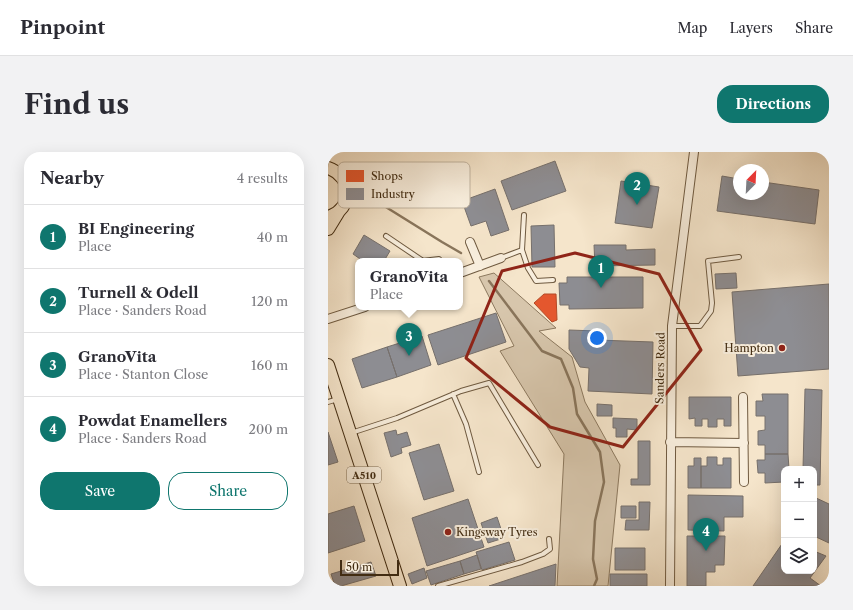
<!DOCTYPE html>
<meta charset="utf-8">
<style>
:root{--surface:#fff;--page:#f2f2f3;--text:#2b2b33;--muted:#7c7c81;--line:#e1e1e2;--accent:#0f766e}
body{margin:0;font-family:"Libre Caslon Text",serif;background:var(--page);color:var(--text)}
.controls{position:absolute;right:12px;bottom:12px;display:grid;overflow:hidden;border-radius:8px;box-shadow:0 4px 16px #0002}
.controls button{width:36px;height:36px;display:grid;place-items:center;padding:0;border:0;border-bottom:1px solid var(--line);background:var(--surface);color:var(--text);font:20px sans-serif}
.compass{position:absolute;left:405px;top:12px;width:36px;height:36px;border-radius:50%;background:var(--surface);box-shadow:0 4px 16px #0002;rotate:24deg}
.scale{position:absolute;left:12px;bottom:10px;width:59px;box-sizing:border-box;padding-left:4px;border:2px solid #422c12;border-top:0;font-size:11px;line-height:14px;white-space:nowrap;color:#422c12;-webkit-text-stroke:3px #f8eedd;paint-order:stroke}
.you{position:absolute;left:269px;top:186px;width:14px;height:14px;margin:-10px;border:3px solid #fff;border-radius:50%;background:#1a73e8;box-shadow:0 0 0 6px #1a73e833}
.badge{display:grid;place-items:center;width:26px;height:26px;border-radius:50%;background:var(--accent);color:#fff;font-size:13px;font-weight:700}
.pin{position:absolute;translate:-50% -33px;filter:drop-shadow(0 1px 2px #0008)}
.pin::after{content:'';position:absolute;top:21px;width:14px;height:12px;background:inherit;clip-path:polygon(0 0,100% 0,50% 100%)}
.popup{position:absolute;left:27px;top:106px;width:108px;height:52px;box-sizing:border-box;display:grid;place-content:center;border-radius:8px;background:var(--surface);filter:drop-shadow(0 1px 3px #0005);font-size:13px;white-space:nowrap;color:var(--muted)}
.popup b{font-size:15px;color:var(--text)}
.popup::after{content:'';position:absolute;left:50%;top:100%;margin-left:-8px;border:8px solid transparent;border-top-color:var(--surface)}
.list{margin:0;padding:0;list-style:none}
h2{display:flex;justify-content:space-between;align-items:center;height:52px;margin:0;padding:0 16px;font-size:17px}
h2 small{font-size:13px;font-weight:400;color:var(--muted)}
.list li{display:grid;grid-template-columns:26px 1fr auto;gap:12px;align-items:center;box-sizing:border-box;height:64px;padding:0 16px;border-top:1px solid var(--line)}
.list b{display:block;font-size:15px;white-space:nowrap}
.list p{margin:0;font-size:13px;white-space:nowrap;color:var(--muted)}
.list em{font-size:13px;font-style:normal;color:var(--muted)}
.actions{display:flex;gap:8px;padding:12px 16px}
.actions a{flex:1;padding:9px 0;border:1px solid var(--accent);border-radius:16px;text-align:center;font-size:14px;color:var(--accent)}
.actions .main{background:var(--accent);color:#fff}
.icon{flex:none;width:22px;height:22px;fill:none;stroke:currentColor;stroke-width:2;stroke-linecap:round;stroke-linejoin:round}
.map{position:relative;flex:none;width:501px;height:434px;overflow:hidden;border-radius:16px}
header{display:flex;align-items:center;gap:24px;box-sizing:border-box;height:56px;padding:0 20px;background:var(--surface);border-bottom:1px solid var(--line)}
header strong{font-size:19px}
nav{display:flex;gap:22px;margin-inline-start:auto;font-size:14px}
.intro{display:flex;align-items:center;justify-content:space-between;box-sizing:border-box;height:96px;padding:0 24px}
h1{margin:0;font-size:28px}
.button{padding:10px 18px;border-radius:16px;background:var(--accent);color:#fff;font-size:14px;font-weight:700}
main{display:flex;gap:24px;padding:0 24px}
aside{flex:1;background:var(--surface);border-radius:16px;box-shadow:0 4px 16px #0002}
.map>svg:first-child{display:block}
</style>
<header>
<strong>Pinpoint</strong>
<nav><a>Map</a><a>Layers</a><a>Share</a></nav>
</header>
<div class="intro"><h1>Find us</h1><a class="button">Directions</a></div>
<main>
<aside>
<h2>Nearby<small>4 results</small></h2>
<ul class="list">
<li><span class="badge">1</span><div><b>BI Engineering</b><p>Place</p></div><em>40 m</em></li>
<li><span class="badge">2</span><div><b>Turnell &amp; Odell</b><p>Place · Sanders Road</p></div><em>120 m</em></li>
<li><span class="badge">3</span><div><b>GranoVita</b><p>Place · Stanton Close</p></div><em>160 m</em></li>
<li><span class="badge">4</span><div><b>Powdat Enamellers</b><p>Place · Sanders Road</p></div><em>200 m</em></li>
</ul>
<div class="actions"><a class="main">Save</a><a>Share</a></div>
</aside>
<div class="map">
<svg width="501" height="434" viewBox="0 0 501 434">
<rect width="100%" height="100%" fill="#f5e5cb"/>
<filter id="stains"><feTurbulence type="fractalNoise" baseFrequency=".005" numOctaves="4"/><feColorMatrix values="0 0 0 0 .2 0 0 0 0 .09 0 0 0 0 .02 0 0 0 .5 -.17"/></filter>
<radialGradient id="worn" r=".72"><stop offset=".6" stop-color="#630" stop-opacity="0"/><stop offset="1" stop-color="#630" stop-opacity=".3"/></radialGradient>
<path fill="#d7c6ac" stroke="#8c795f" d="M 166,121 L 228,176 L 211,179 L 244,205 L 257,250 L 292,313 L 280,434 L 229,434 L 236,302 L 172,199 L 186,194 L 151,125 Z"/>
<path fill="#e4572e" stroke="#b34a26" d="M 216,142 L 228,142 L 229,168 L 224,170 L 206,151 Z"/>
<path fill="#8d8d92" stroke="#76706c" d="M 227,9 L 238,39 L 184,58 L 173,29 Z
M 394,24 L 411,27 L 411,42 L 435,42 L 435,30 L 491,38 L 487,72 L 389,59 Z
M 293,29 L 331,35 L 324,76 L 287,71 Z
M 167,37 L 181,78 L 163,84 L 158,69 L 143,74 L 134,49 Z
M 226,73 L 227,115 L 204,115 L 203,74 Z
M 36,83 L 62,99 L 56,109 L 35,109 L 25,102 Z
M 266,93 L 298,93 L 298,98 L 327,97 L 327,113 L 267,114 Z
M 408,121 L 409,136 L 388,137 L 387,122 Z
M 239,125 L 315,125 L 315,156 L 241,157 L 241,153 L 232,153 L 231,131 L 239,131 Z
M 501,132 L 501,217 L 410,224 L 404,140 Z
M 168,161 L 178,190 L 110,213 L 100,183 Z
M 241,178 L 269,179 L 269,188 L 325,190 L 324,242 L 260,239 L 261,216 L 252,215 L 241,197 Z
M 94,184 L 103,213 L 69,225 L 59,195 Z
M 59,195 L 69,225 L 34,236 L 24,207 Z
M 477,237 L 494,238 L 492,333 L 486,333 L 486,317 L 475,317 Z
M 434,242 L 460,242 L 460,302 L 437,302 L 437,293 L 430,293 L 430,279 L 437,278 L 437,264 L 428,264 L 428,249 L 435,249 Z
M 361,245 L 403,245 L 403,274 L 396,274 L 396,267 L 389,267 L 389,275 L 380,275 L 380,267 L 374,267 L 374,274 L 367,274 L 367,266 L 361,267 Z
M 269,252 L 284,253 L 284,264 L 269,264 Z
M 285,266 L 309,267 L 309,278 L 299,277 L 299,285 L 288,285 L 288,276 L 285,276 Z
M 68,278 L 69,283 L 79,280 L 83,293 L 73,296 L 74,301 L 63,305 L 56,281 Z
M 0,280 L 10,310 L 0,313 Z
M 310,289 L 322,289 L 322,333 L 303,333 L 303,327 L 310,327 Z
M 111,292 L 126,339 L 96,348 L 81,301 Z
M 437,302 L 460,302 L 461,317 L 456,317 L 456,330 L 437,331 L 437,321 L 430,321 L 429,308 L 437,308 Z
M 379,305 L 389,305 L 389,313 L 395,313 L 395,306 L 403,306 L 403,336 L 373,336 L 373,314 L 379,314 Z
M 366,306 L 373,306 L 373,336 L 360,336 L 360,314 L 366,314 Z
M 360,343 L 415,344 L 415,365 L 396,365 L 396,379 L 360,378 Z
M 486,345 L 501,352 L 501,391 L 486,384 Z
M 140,347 L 156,395 L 99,414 L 84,366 Z
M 311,350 L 322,350 L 321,378 L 297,378 L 298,368 L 311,368 Z
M 26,354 L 37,389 L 0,401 L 0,362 Z
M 293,354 L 308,354 L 308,366 L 293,366 Z
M 169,365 L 176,386 L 160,391 L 153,371 Z
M 359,384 L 397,384 L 396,413 L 387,413 L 387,420 L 378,420 L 378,434 L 359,434 Z
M 456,389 L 456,419 L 486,419 L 486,399 L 498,404 L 482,426 L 493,434 L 425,434 Z
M 181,390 L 187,408 L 154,418 L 148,400 Z
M 287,396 L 317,396 L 317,418 L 287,418 Z
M 149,403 L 153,417 L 136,422 L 132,409 Z
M 132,409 L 136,422 L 103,433 L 98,419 Z
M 43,410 L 48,424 L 13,434 L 7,434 L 3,422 Z
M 228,412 L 227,434 L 161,434 Z
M 96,416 L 99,426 L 84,432 L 80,422 Z
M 282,422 L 319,422 L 319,434 L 282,434 Z"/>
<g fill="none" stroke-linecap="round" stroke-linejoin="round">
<path stroke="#89755b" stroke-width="2.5" d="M 53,52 L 114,90 L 133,101
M 161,129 L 214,199 L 233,207 L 245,236 L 249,262 L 272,300 L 276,330 L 267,369 L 265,407 L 269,427 L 266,434"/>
<g stroke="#6f5a40" stroke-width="6">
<path id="lane" d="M 58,84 L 95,109
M 194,98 L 200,116 L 208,129 L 225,128
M 173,106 L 194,98 L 196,63
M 94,109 L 111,107 L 113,109
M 344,174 L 372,174 L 383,159 L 384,151 L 380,109 L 411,105
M 125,242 L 138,272 L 151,320
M 0,250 L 10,247
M 23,281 L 69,266 L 133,239 L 161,231 L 210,313
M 110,434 L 194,410 L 215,402 L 222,397 L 221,387"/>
</g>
<g stroke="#6f5a40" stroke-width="10">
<path id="street" d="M 142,90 L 152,114
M 132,121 L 173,106
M 0,167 L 37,155
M 415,245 L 416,330
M 342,290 L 416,291
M 342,434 L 344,174 L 366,0"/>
</g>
<g stroke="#422c12" stroke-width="14">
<path id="primary" d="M 0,16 C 25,24 26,57 0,65
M 0,77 L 11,59
M 0,213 L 72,434"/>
</g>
<use href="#lane" stroke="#f8eedd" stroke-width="4"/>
<use href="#street" stroke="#f8eedd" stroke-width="8"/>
<use href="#primary" stroke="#f5e5cb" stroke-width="12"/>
</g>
<path fill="none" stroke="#8f2418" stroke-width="3" stroke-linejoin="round" d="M 247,101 L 331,122 L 373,198 L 295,295 L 222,275 L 138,206 L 174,119 Z"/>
<g fill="#8f2418" stroke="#f8eedd" stroke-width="1.5">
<circle cx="454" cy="196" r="4"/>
<circle cx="120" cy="380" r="4"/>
</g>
<g text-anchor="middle" stroke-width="4" stroke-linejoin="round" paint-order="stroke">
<rect fill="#f8eedd" stroke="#79664f" stroke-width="1" x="19" y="315" width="34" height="16" rx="3"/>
<g font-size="10" font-weight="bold" fill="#422c12">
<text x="36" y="327">A510</text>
</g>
<g font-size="11" fill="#422c12" stroke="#f8eedd" text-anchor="end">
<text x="446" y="200">Hampton</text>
<text x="128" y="384" text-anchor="start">Kingsway Tyres</text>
</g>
<g font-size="11" fill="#422c12" stroke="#f8eedd">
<text transform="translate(332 216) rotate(-89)" y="4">Sanders Road</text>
</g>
</g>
<rect x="10" y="10" width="132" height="46" rx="6" fill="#f8eedd" stroke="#c1b4a0" stroke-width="1"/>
<rect x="18" y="18" width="18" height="12" fill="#e4572e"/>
<rect x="18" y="36" width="18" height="12" fill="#8d8d92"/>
<g font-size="11" fill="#422c12">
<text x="43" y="28">Shops</text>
<text x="43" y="46">Industry</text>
</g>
<rect width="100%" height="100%" filter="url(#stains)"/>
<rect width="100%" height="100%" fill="url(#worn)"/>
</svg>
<div class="controls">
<button>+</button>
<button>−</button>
<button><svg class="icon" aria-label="layers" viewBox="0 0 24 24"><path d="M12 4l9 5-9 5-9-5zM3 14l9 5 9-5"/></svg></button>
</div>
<svg class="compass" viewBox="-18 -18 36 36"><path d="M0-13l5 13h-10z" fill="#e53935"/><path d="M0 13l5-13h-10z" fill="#7c7c81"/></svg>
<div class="scale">50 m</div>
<div class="you"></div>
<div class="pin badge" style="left:273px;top:136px">1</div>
<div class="pin badge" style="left:309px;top:53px">2</div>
<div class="pin badge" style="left:81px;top:204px">3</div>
<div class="popup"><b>GranoVita</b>Place</div>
<div class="pin badge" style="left:378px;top:399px">4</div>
</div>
</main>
